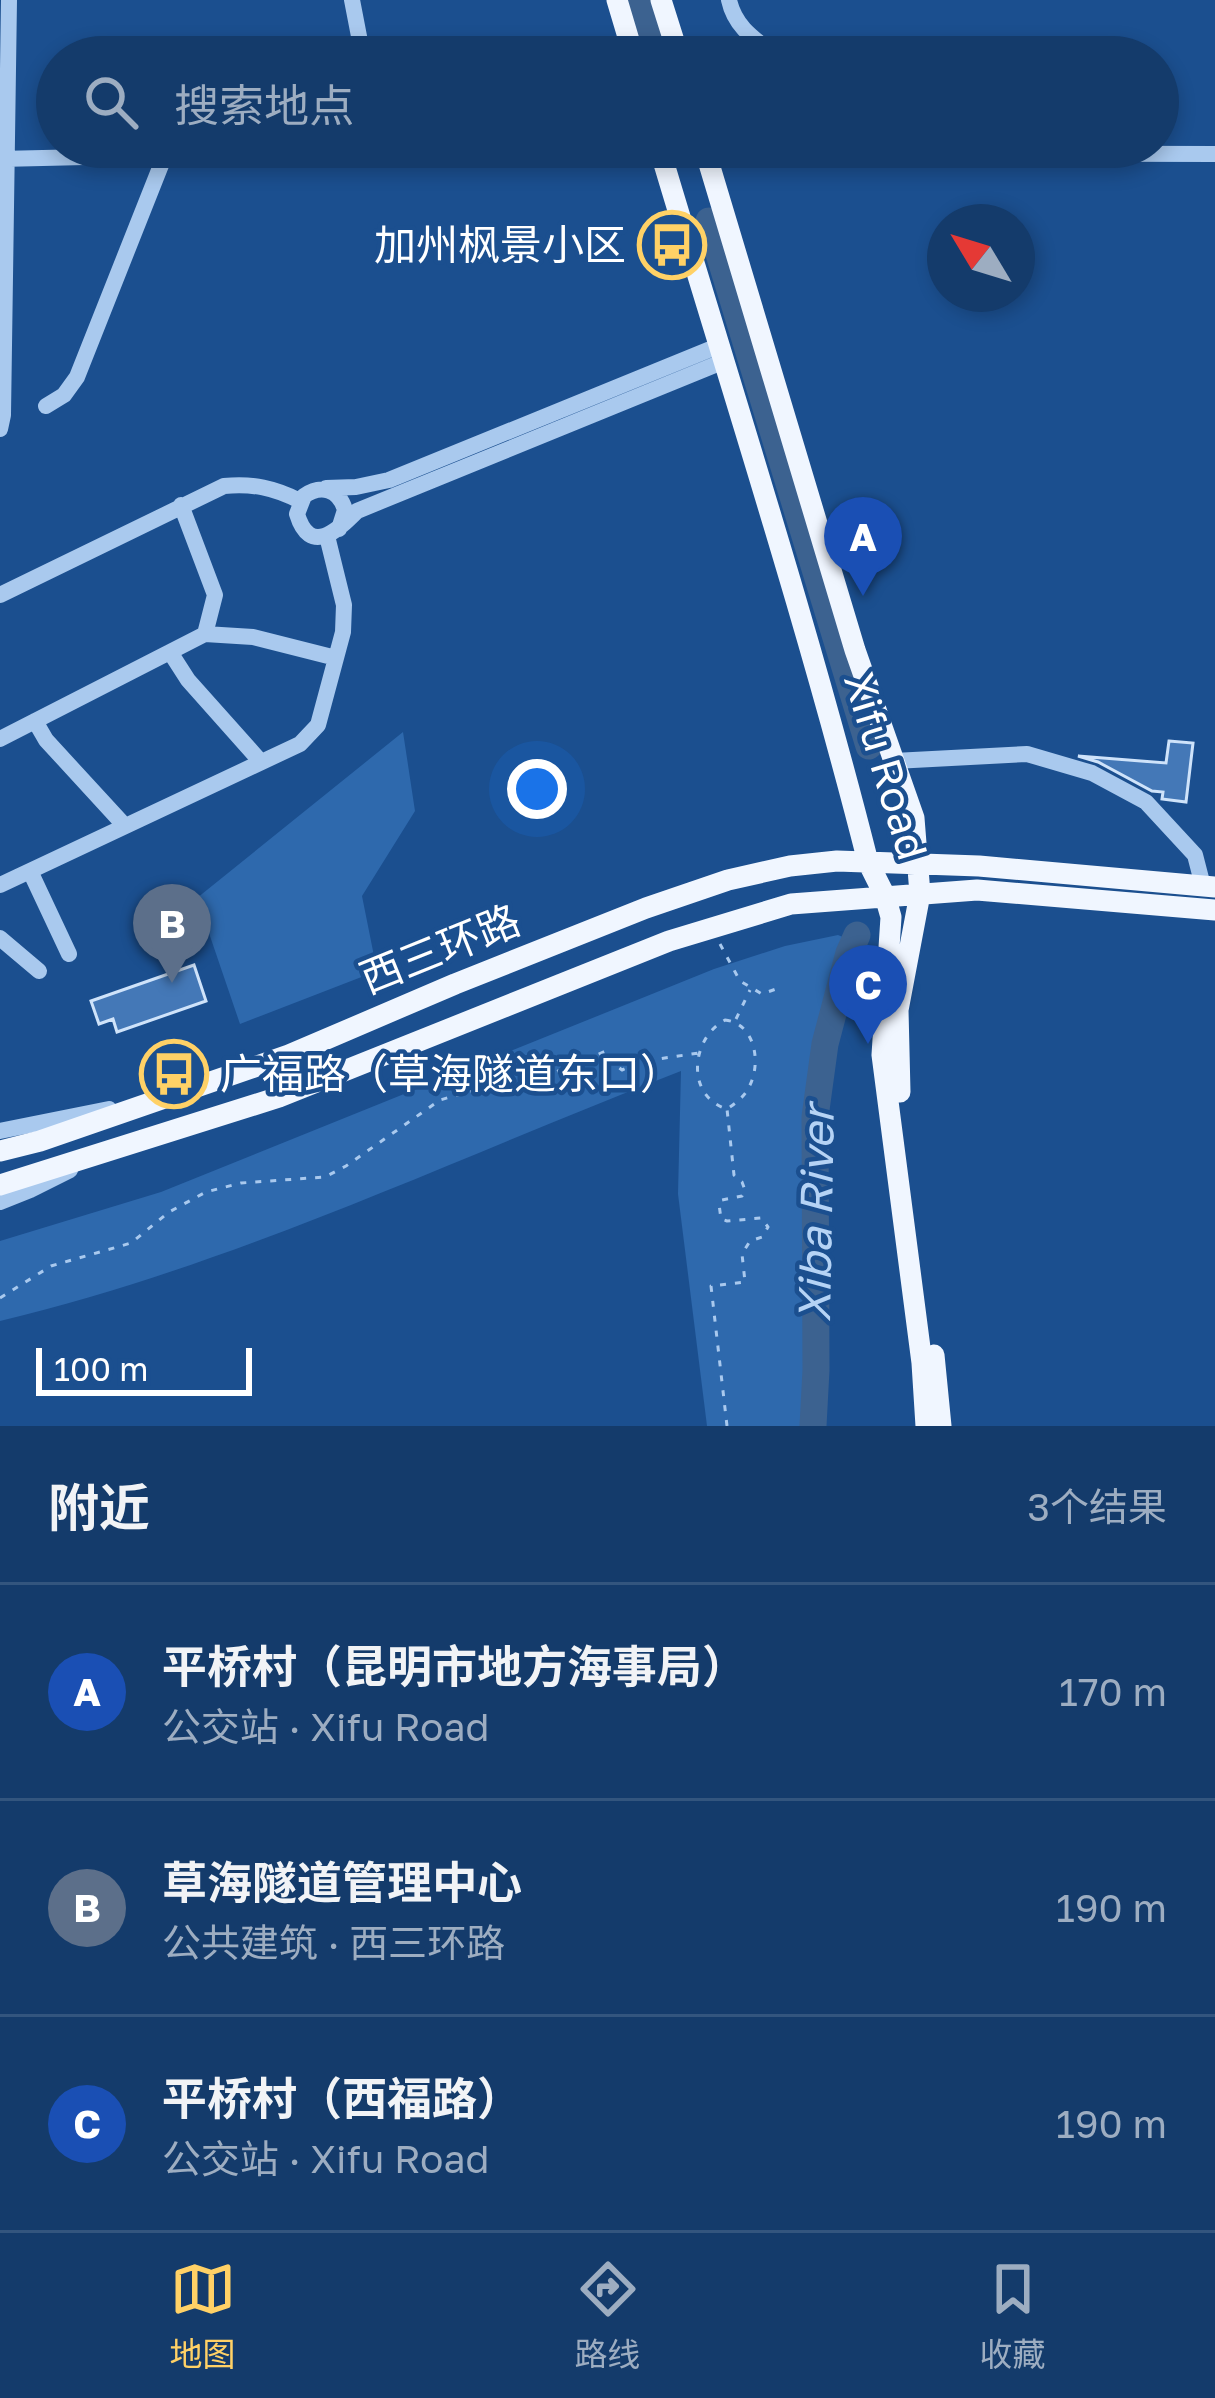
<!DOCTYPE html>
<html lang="zh">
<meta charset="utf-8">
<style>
:root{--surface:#143b6b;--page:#214673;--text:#f1f3f6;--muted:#9dadc1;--line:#33557e;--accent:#ffd166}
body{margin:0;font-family:"Golos Text","Noto Sans SC",sans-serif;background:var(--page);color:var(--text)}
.compass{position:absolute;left:927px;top:204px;width:108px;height:108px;border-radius:50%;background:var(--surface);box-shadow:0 6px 18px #0003;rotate:308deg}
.scale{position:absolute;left:36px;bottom:30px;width:216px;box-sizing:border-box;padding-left:12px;border:6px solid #fff;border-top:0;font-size:33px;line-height:42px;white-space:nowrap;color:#fff;-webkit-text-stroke:9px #1b4f8f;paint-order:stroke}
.you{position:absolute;left:537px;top:789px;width:42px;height:42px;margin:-30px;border:9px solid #fff;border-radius:50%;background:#1a73e8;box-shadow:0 0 0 18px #1a73e833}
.badge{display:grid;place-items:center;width:78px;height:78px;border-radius:50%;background:var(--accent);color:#fff;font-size:39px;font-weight:700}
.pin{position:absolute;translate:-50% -99px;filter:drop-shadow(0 3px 6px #0008)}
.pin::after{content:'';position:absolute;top:63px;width:42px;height:36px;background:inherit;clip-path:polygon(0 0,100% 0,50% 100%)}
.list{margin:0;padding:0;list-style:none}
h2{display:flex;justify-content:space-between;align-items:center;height:156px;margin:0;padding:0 48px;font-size:51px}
h2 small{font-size:39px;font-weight:400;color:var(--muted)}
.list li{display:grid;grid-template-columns:78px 1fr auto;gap:36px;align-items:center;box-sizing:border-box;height:216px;padding:0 48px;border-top:3px solid var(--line)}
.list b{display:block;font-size:45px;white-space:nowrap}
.list p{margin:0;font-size:39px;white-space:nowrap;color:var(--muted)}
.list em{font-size:39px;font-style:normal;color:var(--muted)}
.icon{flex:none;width:66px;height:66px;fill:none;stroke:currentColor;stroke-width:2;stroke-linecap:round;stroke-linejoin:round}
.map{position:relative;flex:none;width:1215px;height:1426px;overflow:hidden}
.search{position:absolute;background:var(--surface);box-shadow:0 6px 18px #0003;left:36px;right:36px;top:36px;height:132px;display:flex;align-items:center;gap:30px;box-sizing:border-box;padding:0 42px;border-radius:66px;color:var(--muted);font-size:45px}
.sheet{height:804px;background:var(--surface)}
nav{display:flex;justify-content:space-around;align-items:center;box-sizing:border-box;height:168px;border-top:3px solid var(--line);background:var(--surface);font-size:33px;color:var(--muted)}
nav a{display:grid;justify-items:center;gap:6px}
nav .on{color:var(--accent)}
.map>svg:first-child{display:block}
</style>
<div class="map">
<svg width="1215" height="1426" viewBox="0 0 1215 1426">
<rect width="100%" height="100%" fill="#1b4f8f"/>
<path fill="#2e69ad" d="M 403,732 L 415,811 L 362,896 L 377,971 L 240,1024 L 197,898 Z
M 838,935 L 845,938 L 816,1037 L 807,1111 L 808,1369 L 804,1426 L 707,1426 L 678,1194 L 681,1071 C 456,1158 235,1265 0,1321 L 0,1241 L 161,1192 L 714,969 L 785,946 Z"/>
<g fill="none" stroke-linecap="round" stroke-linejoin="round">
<path stroke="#3c6290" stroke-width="27" d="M 641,0 L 658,57
M 709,221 L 869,746
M 813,1426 L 816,1370 L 815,1117 L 825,1044 L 849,953 L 857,935"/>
</g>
<path fill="#4478b7" stroke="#cfe3fa" stroke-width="3" d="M 1169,741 L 1193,743 L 1186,802 L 1162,799 L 1163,792 L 1152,791 L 1098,762 L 1078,756 L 1166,763 Z
M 194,965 L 206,1001 L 117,1032 L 113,1019 L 99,1024 L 91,1001 Z"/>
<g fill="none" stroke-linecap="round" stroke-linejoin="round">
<path stroke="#a9c9ee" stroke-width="3" stroke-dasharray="6 9" stroke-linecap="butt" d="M 720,944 L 740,981 L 762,994 L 776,989
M 736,1019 L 750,990
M 725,1020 C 755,1023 762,1063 749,1087 C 744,1097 736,1103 727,1109 C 685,1096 691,1038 725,1020 Z
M 0,1298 L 51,1266 L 131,1243 L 169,1212 L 206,1192 L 241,1183 L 325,1177 L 346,1166 L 440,1100 L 482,1088 L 527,1084 L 606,1051 L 613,1063 L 622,1070 L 644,1061 L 699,1053
M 727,1426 L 711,1286 L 745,1282 L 742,1254 L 750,1241 L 762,1237 L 768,1227 L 761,1218 L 727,1221 L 721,1219 L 719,1204 L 722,1200 L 742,1196 L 745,1190 L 742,1182 L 734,1175 L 727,1109"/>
<path stroke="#a9c9ee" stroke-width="16" d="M 352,0 L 363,57
M 729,0 C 735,28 756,40 778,57
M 0,159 L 509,147
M 708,159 L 742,153 L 1215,154
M 46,406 L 64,395 L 77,377 L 165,155
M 0,429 L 3,415 L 9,0
M 326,488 L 356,487 L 389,480 L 718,346
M 181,505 L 215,595 L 205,634
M 339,529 L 345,510 C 339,489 321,484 304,496 L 297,514 C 310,557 338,530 357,511 L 722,362
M 0,595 L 224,486 C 252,483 275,488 300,501
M 170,652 L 188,680 L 261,762
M 35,721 L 46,740 L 125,826
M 0,739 L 205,634 L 253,637 L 336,658
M 894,761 L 1027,754 L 1092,773 L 1146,802 L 1195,855 L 1203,886
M 30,871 L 69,954
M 0,885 L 300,744 L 318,725 L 343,632 L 344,605 L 327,536
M 0,938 L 39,971
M 0,1131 L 109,1109
M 0,1202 L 30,1190 L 70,1170"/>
<path stroke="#f0f6ff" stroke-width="21" d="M 617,0 L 634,57
M 661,0 L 679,57
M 659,147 C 730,385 807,621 868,862 L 885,896 L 891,917 L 882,1055 L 922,1363 L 926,1426
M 704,147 L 855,650 L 914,818 L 920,894 L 898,1010 L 900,1092
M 0,1151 L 40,1141 L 289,1055 L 455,984 L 646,908 L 728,880 L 790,866 L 837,861 L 979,866 L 1215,887
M 0,1185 L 279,1097 L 669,941 L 791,904 L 977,890 L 1215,910
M 934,1355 L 941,1426"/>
</g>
<defs>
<g id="bus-ring" transform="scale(3.45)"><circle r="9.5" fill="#1b4f8f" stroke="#ffd166" stroke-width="1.5"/><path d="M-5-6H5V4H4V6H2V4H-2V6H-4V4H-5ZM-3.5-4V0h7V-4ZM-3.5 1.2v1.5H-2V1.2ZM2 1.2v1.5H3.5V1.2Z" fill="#ffd166"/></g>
</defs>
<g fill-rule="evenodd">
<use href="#bus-ring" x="672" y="245"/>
<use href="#bus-ring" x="174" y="1074"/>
</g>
<g text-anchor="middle" stroke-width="9" stroke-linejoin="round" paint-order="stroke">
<g font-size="42" fill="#fff" stroke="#1b4f8f" text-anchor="end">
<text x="626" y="260">加州枫景小区</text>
<text x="220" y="1089" text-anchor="start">广福路（草海隧道东口）</text>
</g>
<g font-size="42" fill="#fff" stroke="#1b4f8f">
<text transform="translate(886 766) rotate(73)" y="15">Xifu Road</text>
<text transform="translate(440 949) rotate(-22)" y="15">西三环路</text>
</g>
<g font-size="45" font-style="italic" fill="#b5d3f5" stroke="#1b4f8f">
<text transform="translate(816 1214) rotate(-89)" y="16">Xiba River</text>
</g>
</g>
</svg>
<svg class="compass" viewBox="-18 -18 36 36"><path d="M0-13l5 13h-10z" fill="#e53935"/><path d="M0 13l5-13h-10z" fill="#9dadc1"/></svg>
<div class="scale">100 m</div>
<div class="you"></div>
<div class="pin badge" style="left:863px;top:596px;background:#1a4fb4">A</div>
<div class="pin badge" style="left:172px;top:983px;background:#5c6f8a">B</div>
<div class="pin badge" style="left:868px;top:1044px;background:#1a4fb4">C</div>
<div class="search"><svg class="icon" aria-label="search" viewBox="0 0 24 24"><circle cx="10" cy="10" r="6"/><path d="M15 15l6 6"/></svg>搜索地点</div>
</div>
<section class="sheet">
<h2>附近<small>3个结果</small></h2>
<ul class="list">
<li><span class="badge" style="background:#1a4fb4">A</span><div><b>平桥村（昆明市地方海事局）</b><p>公交站 · Xifu Road</p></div><em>170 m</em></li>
<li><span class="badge" style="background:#5c6f8a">B</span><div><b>草海隧道管理中心</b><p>公共建筑 · 西三环路</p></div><em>190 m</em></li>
<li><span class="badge" style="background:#1a4fb4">C</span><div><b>平桥村（西福路）</b><p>公交站 · Xifu Road</p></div><em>190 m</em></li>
</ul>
</section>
<nav>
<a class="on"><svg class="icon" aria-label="map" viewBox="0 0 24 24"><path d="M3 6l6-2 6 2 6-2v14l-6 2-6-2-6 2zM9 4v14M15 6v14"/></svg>地图</a>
<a><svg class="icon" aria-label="directions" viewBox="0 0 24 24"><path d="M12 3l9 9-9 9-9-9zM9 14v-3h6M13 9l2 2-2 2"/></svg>路线</a>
<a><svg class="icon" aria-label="saved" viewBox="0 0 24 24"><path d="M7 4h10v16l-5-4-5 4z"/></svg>收藏</a>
</nav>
